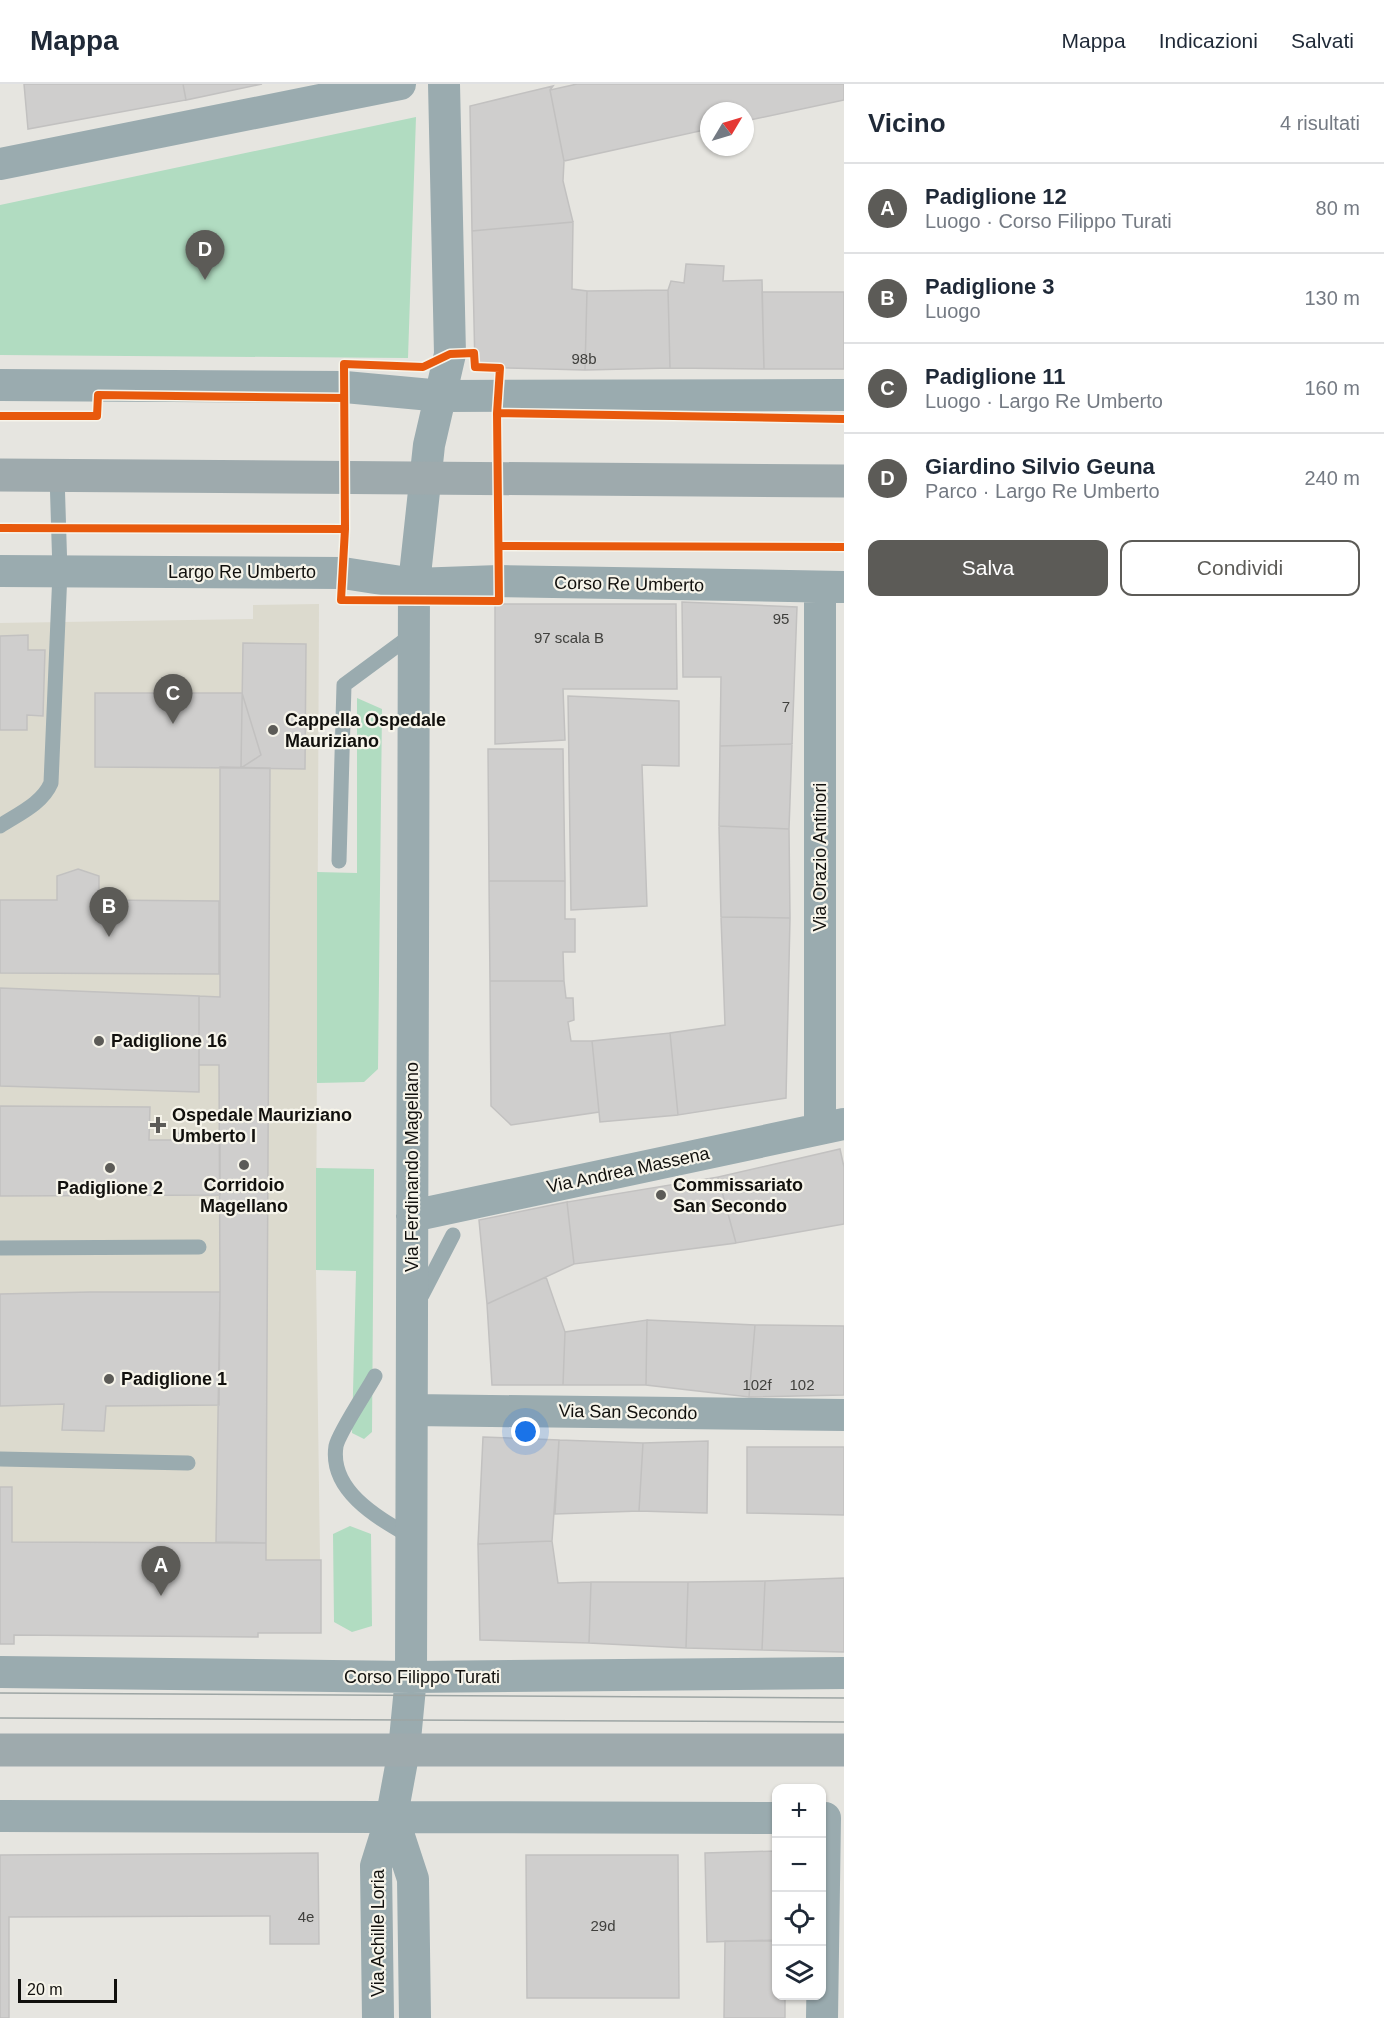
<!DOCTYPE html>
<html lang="it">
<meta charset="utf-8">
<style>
:root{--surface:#fff;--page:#f6f6f7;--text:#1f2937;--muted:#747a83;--line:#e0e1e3;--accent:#5c5b57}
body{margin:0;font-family:Helvetica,sans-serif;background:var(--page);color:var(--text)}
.controls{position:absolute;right:18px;bottom:18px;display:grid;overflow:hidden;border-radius:12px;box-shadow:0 2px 4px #0004}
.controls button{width:54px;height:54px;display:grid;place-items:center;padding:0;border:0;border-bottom:2px solid var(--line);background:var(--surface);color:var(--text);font:30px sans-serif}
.compass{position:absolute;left:700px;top:18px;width:54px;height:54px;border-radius:50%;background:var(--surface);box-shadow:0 2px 4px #0004;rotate:52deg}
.scale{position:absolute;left:18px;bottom:15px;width:99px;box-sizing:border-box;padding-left:6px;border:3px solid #11100d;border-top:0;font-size:16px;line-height:21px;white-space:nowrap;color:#11100d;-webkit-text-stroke:4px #f6f4ea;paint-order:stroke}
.you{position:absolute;left:526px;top:1348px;width:21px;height:21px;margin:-15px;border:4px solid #fff;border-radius:50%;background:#1a73e8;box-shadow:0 0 0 9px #1a73e833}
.badge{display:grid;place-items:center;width:39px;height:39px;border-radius:50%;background:var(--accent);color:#fff;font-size:20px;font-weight:700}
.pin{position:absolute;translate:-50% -50px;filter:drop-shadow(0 2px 3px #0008)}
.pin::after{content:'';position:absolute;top:32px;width:21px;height:18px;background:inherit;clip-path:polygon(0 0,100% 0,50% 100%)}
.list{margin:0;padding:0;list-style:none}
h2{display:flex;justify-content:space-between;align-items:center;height:78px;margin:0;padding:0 24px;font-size:26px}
h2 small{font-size:20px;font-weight:400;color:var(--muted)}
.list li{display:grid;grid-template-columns:39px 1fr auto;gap:18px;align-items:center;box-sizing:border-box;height:90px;padding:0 24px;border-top:2px solid var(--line)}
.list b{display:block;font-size:22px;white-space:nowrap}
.list p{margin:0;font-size:20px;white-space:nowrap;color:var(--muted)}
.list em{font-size:20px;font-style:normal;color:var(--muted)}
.actions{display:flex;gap:12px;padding:18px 24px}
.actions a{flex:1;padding:14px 0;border:2px solid var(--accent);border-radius:12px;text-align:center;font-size:21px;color:var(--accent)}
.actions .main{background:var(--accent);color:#fff}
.icon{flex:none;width:33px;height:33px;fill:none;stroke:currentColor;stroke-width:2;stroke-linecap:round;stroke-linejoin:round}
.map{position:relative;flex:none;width:844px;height:1934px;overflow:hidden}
header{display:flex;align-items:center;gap:36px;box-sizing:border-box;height:84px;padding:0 30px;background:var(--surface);border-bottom:2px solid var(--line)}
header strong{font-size:28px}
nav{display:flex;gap:33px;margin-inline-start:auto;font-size:21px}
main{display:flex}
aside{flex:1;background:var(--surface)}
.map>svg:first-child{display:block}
</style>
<header>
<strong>Mappa</strong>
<nav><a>Mappa</a><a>Indicazioni</a><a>Salvati</a></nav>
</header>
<main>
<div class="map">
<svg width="844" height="1934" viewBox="0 0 844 1934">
<rect width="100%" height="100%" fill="#e6e5e0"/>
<path fill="#dcdace" d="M 319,520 L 316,1186 L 321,1549 L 258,1549 L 258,1553 L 15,1551 L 14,1560 L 0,1560 L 0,539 L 253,535 L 253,521 Z"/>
<path fill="#b1dcc1" d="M 416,33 L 408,274 L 0,271 L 0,121 Z
M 357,614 L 382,625 L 378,985 L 364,998 L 317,999 L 317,788 L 357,789 Z
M 316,1084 L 374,1085 L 372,1348 L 364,1355 L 352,1349 L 356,1187 L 316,1186 Z
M 350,1442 L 371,1450 L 372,1542 L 352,1548 L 334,1538 L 333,1450 Z"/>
<path fill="#cfcecd" stroke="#c2c1c0" stroke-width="1.5" d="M 24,0 L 183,0 L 186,16 L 28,45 Z
M 183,0 L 262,0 L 186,16 Z
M 577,0 L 844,0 L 844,16 L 745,37 L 745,27 L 709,27 L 709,45 L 564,77 L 550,6 Z
M 553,2 L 550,6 L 564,77 L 563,97 L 573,138 L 472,147 L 470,22 Z
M 573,138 L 572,205 L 587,207 L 585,286 L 475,283 L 472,147 Z
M 686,180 L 724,182 L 723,197 L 762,196 L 764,285 L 670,284 L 668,206 L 671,197 L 684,199 Z
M 668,206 L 670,284 L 585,286 L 587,207 Z
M 762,208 L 844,208 L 844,285 L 764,285 Z
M 682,518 L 797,523 L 792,660 L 720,662 L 721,593 L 683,593 Z
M 495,520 L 676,520 L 677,605 L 563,605 L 565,656 L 495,660 Z
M 28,551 L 28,566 L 45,566 L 43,632 L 27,631 L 27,646 L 0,646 L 0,552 Z
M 243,559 L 306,560 L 305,685 L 241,684 Z
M 95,609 L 242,609 L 261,671 L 241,684 L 95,683 Z
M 568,612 L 679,617 L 679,682 L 642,681 L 647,822 L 571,826 Z
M 792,660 L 789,745 L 719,742 L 720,662 Z
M 488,665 L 563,665 L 565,797 L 489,797 Z
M 220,683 L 270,684 L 266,1459 L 216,1458 L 220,1208 L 219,981 L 199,981 L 199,912 L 220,913 Z
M 719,742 L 789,745 L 790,834 L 721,833 Z
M 78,785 L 99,792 L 99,816 L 219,817 L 219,890 L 0,889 L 0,816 L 57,816 L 57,792 Z
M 489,797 L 565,797 L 565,835 L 575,835 L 575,868 L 563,868 L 564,897 L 490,897 Z
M 721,833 L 790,834 L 786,1014 L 678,1031 L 670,949 L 725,941 Z
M 490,897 L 564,897 L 566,914 L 573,914 L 574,936 L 568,938 L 571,957 L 592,957 L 599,1028 L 511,1041 L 491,1022 Z
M 0,904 L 199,912 L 199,1008 L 0,1002 Z
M 670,949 L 678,1031 L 600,1038 L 592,957 Z
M 0,1022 L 150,1023 L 149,1056 L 173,1056 L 172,1049 L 220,1050 L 220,1111 L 0,1112 Z
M 840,1065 L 844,1083 L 844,1140 L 736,1159 L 718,1093 Z
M 718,1093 L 736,1159 L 574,1180 L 567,1118 Z
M 567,1118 L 574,1180 L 487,1220 L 479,1136 Z
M 546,1193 L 565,1248 L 563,1301 L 492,1301 L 487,1220 Z
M 91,1208 L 220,1208 L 219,1321 L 106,1322 L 104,1347 L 62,1346 L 64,1320 L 0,1322 L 0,1210 Z
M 647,1236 L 755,1241 L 749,1313 L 646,1301 Z
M 647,1236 L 646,1301 L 563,1301 L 565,1248 Z
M 755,1241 L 844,1242 L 844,1311 L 749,1313 Z
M 483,1353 L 559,1356 L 552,1457 L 478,1460 Z
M 559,1356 L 643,1359 L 639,1427 L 555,1430 Z
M 708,1357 L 707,1429 L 639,1427 L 643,1359 Z
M 747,1363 L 844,1363 L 844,1431 L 747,1429 Z
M 0,1403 L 12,1403 L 12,1458 L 266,1459 L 266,1476 L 321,1476 L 321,1549 L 258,1549 L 258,1553 L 14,1551 L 14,1560 L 0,1560 Z
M 552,1457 L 558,1499 L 591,1498 L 589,1559 L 480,1556 L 478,1460 Z
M 844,1494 L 844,1568 L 762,1566 L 765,1497 Z
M 765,1497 L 762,1566 L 686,1564 L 688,1498 Z
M 591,1498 L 688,1498 L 686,1564 L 589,1559 Z
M 776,1767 L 776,1856 L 707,1858 L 705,1769 Z
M 318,1769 L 319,1860 L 270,1860 L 270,1832 L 9,1833 L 9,1934 L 0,1934 L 0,1771 Z
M 526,1771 L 678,1771 L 679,1914 L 527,1914 Z
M 725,1857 L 776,1857 L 776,1912 L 785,1912 L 785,1934 L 724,1934 Z"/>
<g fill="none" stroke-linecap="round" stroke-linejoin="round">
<path stroke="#9aabaf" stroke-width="15" d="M 0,742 C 18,730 42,720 51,699 L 60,488 L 57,391
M 339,777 L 344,601 L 413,550
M 0,1164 L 199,1163
M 422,1211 L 453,1151
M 375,1292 C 367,1307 339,1348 336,1362 C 329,1407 378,1434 411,1453
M 0,1375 L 188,1379"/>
<path stroke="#9aabaf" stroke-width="32" d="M 0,80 L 400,0
M 0,301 L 345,303 L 442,312 L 844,311
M 0,487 L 343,489 L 414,500 L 499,497 L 844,503
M 820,1044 L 820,503
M 412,1132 L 844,1040
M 412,1326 L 844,1331
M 0,1588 L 411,1593 L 844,1589
M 392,1731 L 413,1795 L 415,1934
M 0,1732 L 776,1734
M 378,1934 L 376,1782 L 392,1731 L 404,1666 L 411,1593 L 414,500 L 429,361 L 450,270 L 444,0
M 822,1934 L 825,1734"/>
<path stroke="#9eaaad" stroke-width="33" d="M 0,391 L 844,397
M 0,1666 L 844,1666"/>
<path stroke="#9da5a4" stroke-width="1.5" d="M 0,1609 L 844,1614
M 0,1634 L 844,1638"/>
<g stroke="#f6f4ea" stroke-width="11">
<path id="cycleway" d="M 474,269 L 475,283 L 500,284 L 497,329 L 499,517 L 341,516 L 345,445 L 344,280 L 423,283 L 450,270 Z
M 497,329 L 844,335
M 0,332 L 97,332 L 98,311 L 344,314
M 0,444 L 345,445
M 500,462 L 844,463"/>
</g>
<use href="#cycleway" stroke="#e8590c" stroke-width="8"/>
</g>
<g fill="#5c5b57" stroke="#f6f4ea" stroke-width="2">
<circle cx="273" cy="646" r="6"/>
<circle cx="99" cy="957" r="6"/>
<path d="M155 1032h6v6h6v6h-6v6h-6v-6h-6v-6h6z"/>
<circle cx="244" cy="1081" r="6"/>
<circle cx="110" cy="1084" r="6"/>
<circle cx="661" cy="1111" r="6"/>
<circle cx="109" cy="1295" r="6"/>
</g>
<g text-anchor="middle" stroke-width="4.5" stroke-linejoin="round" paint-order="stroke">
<g font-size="15" fill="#40403d">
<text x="584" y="280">98b</text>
<text x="781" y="540">95</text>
<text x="569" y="559">97 scala B</text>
<text x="786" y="628">7</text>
<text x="757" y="1306">102f</text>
<text x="802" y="1306">102</text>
<text x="306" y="1838">4e</text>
<text x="603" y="1847">29d</text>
</g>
<g font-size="18" fill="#11100d" stroke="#f6f4ea">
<text x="242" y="494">Largo Re Umberto</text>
<text transform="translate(629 500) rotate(1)" y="6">Corso Re Umberto</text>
<text transform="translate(820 773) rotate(-90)" y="6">Via Orazio Antinori</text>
<text transform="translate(412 1083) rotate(-90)" y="6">Via Ferdinando Magellano</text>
<text transform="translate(628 1086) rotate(-12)" y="6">Via Andrea Massena</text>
<text transform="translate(628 1328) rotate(1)" y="6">Via San Secondo</text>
<text x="422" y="1599">Corso Filippo Turati</text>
<text transform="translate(378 1849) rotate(-90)" y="6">Via Achille Loria</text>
</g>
<g font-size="18" font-weight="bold" fill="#11100d" stroke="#f6f4ea" text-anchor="start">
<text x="285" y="642">Cappella Ospedale<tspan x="285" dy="21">Mauriziano</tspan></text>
<text x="111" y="963">Padiglione 16</text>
<text x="172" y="1037">Ospedale Mauriziano<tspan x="172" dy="21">Umberto I</tspan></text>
<text x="244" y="1107" text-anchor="middle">Corridoio<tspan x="244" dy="21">Magellano</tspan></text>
<text x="673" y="1107">Commissariato<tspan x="673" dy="21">San Secondo</tspan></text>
<text x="110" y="1110" text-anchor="middle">Padiglione 2</text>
<text x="121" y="1301">Padiglione 1</text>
</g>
</g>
</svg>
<div class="controls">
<button>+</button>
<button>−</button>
<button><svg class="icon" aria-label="locate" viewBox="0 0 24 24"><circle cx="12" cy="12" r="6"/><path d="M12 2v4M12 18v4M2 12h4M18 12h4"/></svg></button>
<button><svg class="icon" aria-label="layers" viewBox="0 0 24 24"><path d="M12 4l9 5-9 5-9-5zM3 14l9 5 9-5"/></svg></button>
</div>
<svg class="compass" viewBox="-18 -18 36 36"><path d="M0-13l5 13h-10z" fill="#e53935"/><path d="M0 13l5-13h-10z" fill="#747a83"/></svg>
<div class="scale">20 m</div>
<div class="you"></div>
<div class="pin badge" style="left:161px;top:1512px">A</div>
<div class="pin badge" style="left:109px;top:853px">B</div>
<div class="pin badge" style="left:173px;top:640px">C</div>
<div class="pin badge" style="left:205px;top:196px">D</div>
</div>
<aside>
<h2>Vicino<small>4 risultati</small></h2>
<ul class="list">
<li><span class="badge">A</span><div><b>Padiglione 12</b><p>Luogo · Corso Filippo Turati</p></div><em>80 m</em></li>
<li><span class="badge">B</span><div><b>Padiglione 3</b><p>Luogo</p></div><em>130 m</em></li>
<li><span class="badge">C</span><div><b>Padiglione 11</b><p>Luogo · Largo Re Umberto</p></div><em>160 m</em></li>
<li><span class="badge">D</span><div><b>Giardino Silvio Geuna</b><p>Parco · Largo Re Umberto</p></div><em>240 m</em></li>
</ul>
<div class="actions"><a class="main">Salva</a><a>Condividi</a></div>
</aside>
</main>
